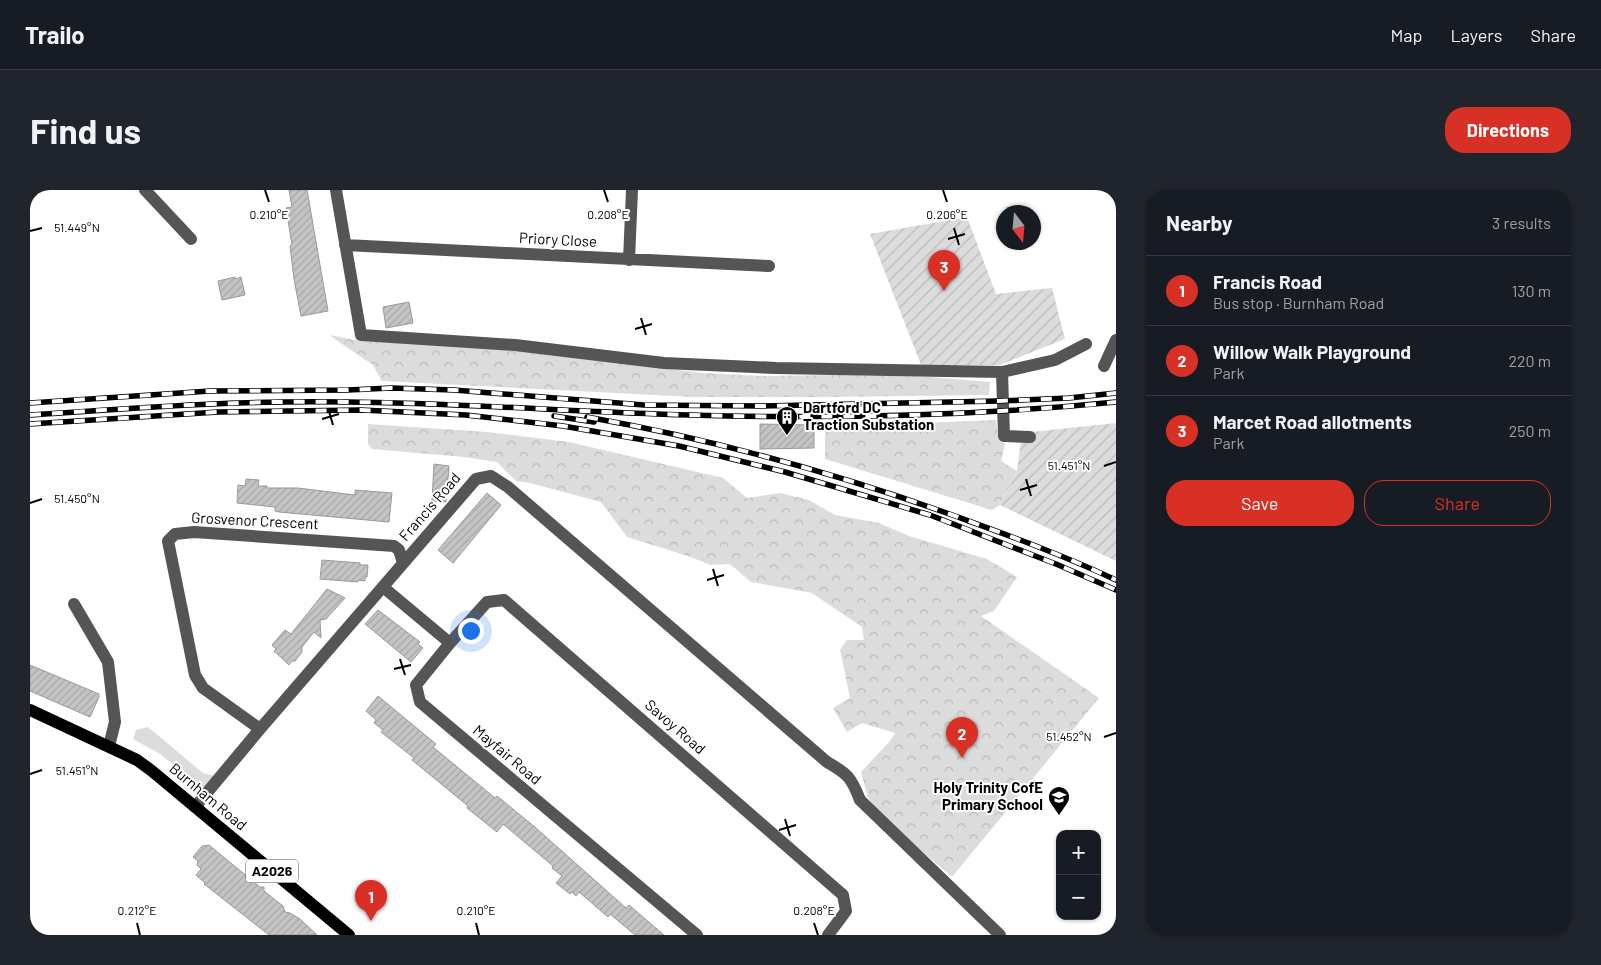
<!DOCTYPE html>
<meta charset="utf-8">
<style>
:root{--surface:#171b24;--page:#20242c;--text:#f1f3f6;--muted:#9ea1a6;--line:#363941;--accent:#d93025}
body{margin:0;font-family:Barlow,sans-serif;background:var(--page);color:var(--text)}
.controls{position:absolute;right:15px;bottom:15px;display:grid;overflow:hidden;border-radius:10px;box-shadow:0 1px 4px #0004}
.controls button{width:45px;height:45px;display:grid;place-items:center;padding:0;border:0;border-bottom:1px solid var(--line);background:var(--surface);color:var(--text);font:25px sans-serif}
.compass{position:absolute;left:966px;top:15px;width:45px;height:45px;border-radius:50%;background:var(--surface);box-shadow:0 1px 4px #0004;rotate:164deg}
.you{position:absolute;left:440px;top:440px;width:18px;height:18px;margin:-12px;border:4px solid #fff;border-radius:50%;background:#1a73e8;box-shadow:0 0 0 8px #1a73e833}
.badge{display:grid;place-items:center;width:32px;height:32px;border-radius:50%;background:var(--accent);color:#fff;font-size:16px;font-weight:700}
.pin{position:absolute;translate:-50% -41px;filter:drop-shadow(0 1px 2px #0008)}
.pin::after{content:'';position:absolute;top:26px;width:18px;height:15px;background:inherit;clip-path:polygon(0 0,100% 0,50% 100%)}
.list{margin:0;padding:0;list-style:none}
h2{display:flex;justify-content:space-between;align-items:center;height:65px;margin:0;padding:0 20px;font-size:21px}
h2 small{font-size:16px;font-weight:400;color:var(--muted)}
.list li{display:grid;grid-template-columns:32px 1fr auto;gap:15px;align-items:center;box-sizing:border-box;height:70px;padding:0 20px;border-top:1px solid var(--line)}
.list b{display:block;font-size:19px;white-space:nowrap}
.list p{margin:0;font-size:16px;white-space:nowrap;color:var(--muted)}
.list em{font-size:16px;font-style:normal;color:var(--muted)}
.actions{display:flex;gap:10px;padding:15px 20px}
.actions a{flex:1;padding:11px 0;border:1px solid var(--accent);border-radius:20px;text-align:center;font-size:18px;color:var(--accent)}
.actions .main{background:var(--accent);color:#fff}
.map{position:relative;flex:none;width:1086px;height:745px;overflow:hidden;border-radius:20px}
header{display:flex;align-items:center;gap:30px;box-sizing:border-box;height:70px;padding:0 25px;background:var(--surface);border-bottom:1px solid var(--line)}
header strong{font-size:24px}
nav{display:flex;gap:28px;margin-inline-start:auto;font-size:18px}
.intro{display:flex;align-items:center;justify-content:space-between;box-sizing:border-box;height:120px;padding:0 30px}
h1{margin:0;font-size:35px}
.button{padding:12px 22px;border-radius:20px;background:var(--accent);color:#fff;font-size:18px;font-weight:700}
main{display:flex;gap:30px;padding:0 30px}
aside{flex:1;background:var(--surface);border-radius:20px;box-shadow:0 1px 4px #0004}
.map>svg:first-child{display:block}
</style>
<header>
<strong>Trailo</strong>
<nav><a>Map</a><a>Layers</a><a>Share</a></nav>
</header>
<div class="intro"><h1>Find us</h1><a class="button">Directions</a></div>
<main>
<div class="map">
<svg width="1086" height="745" viewBox="0 0 1086 745">
<defs>
<pattern id="forest-crowns" width="20" height="18" patternUnits="userSpaceOnUse" patternTransform="scale(1.25)"><rect width="20" height="18" fill="#dcdcdc"/><path d="M2 6a3 3 0 1 1 6 0M12 15a3 3 0 1 1 6 0" fill="none" stroke="#bbb"/></pattern>
<pattern id="garden-furrows" width="10" height="10" patternUnits="userSpaceOnUse" patternTransform="scale(1.25)"><rect width="10" height="10" fill="#dcdcdc"/><path d="M-1 1l2-2M0 10L10 0M9 11l2-2" fill="none" stroke="#bbb"/></pattern>
<pattern id="building-hatch" width="6" height="6" patternUnits="userSpaceOnUse" patternTransform="scale(1.25)"><rect width="6" height="6" fill="#c4c4c4"/><path d="M-1 1l2-2M0 6l6-6M5 7l2-2" fill="none" stroke="#a7a7a7"/></pattern>
</defs>
<rect width="100%" height="100%" fill="#fff"/>
<path fill="#dcdcdc" d="M 118,537 L 173,583 L 185,586 L 175,598 L 173,598 L 130,564 L 103,549 L 106,540 Z"/>
<path fill="url(#forest-crowns)" d="M 299,145 L 331,151 L 477,159 L 673,183 L 731,186 L 810,185 L 900,187 L 960,192 L 959,205 L 798,207 L 663,207 L 352,191 L 343,175 Z
M 966,230 L 968,247 L 975,254 L 971,271 L 987,281 L 970,315 L 962,320 L 795,269 L 795,237 Z
M 338,234 L 457,242 L 539,252 L 693,288 L 717,308 L 750,303 L 779,310 L 805,325 L 849,333 L 879,346 L 957,369 L 987,387 L 964,421 L 951,426 L 1069,508 L 922,687 L 854,629 L 838,608 L 831,582 L 860,551 L 865,543 L 832,533 L 817,542 L 803,518 L 820,508 L 810,460 L 817,450 L 834,450 L 832,437 L 782,403 L 721,392 L 700,374 L 680,375 L 661,367 L 597,347 L 571,312 L 500,293 L 486,291 L 467,272 L 434,267 L 342,259 L 338,254 Z"/>
<path fill="url(#garden-furrows)" d="M 937,27 L 966,104 L 1022,98 L 1035,149 L 970,175 L 891,175 L 840,44 Z
M 1086,233 L 1086,371 L 970,315 L 987,281 L 992,243 Z"/>
<path fill="url(#building-hatch)" stroke="#999" d="M 259,0 L 277,0 L 298,121 L 271,126 L 264,89 L 260,56 L 262,55 L 256,18 L 262,17 Z
M 205,87 L 206,89 L 211,87 L 215,105 L 192,110 L 188,91 Z
M 379,112 L 383,133 L 356,138 L 353,117 Z
M 730,234 L 784,235 L 784,258 L 730,259 Z
M 404,274 L 419,276 L 416,312 L 402,311 Z
M 216,289 L 229,290 L 228,296 L 237,296 L 237,298 L 268,298 L 325,305 L 325,300 L 362,303 L 359,332 L 249,322 L 245,321 L 245,317 L 207,313 L 208,295 L 215,296 Z
M 457,303 L 471,315 L 423,373 L 408,360 Z
M 292,370 L 330,373 L 330,375 L 338,375 L 337,387 L 335,387 L 335,391 L 328,390 L 328,392 L 290,389 Z
M 297,399 L 315,408 L 296,429 L 290,430 L 291,448 L 284,442 L 272,457 L 272,462 L 265,471 L 262,471 L 259,475 L 244,461 L 246,459 L 242,455 L 255,440 L 261,444 Z
M 348,420 L 390,452 L 388,454 L 393,458 L 381,472 L 335,434 Z
M 0,475 L 69,504 L 69,507 L 60,527 L 0,501 Z
M 348,506 L 406,554 L 403,557 L 465,608 L 467,606 L 506,638 L 596,718 L 599,715 L 634,745 L 605,745 L 580,724 L 578,727 L 549,702 L 546,706 L 542,702 L 540,704 L 526,693 L 532,686 L 522,678 L 523,676 L 473,634 L 467,642 L 437,618 L 438,616 L 382,570 L 384,568 L 351,542 L 353,540 L 344,533 L 346,530 L 336,521 Z
M 179,655 L 230,697 L 234,697 L 234,701 L 253,716 L 255,722 L 260,723 L 270,729 L 287,745 L 239,745 L 174,694 L 175,693 L 166,685 L 171,679 L 167,675 L 168,671 L 163,667 L 172,656 Z"/>
<g fill="none" stroke-linecap="round" stroke-linejoin="round">
<path stroke="#555" stroke-width="12" d="M 115,0 L 161,49
M 306,0 L 331,145 L 485,155 L 634,173 L 746,178 L 972,182 L 1025,170 L 1056,154
M 315,55 L 739,76
M 599,70 L 602,0
M 1074,176 L 1086,150
M 972,182 L 974,246 L 1000,247
M 353,397 L 420,453 L 386,495 L 390,512 L 667,745
M 44,414 L 78,472 L 85,532 L 79,556
M 420,453 L 457,412 L 474,410 L 813,705 L 816,721 L 798,745
M 230,539 L 173,498 L 165,485 L 138,351 L 145,344 L 164,342 L 364,356 L 369,360 L 373,373
M 165,617 L 230,539 L 446,289 L 461,286 L 478,297 L 797,572 C 818,584 821,587 830,610 L 970,745"/>
<path stroke="#000" stroke-width="12" d="M 0,520 L 107,570 L 122,581 L 319,745"/>
<g stroke="#000" stroke-width="5.5">
<path id="rail" d="M 0,213 L 180,201 L 318,200 L 361,198 L 424,200 L 614,215 L 730,216 L 968,211 L 1039,208 L 1086,203
M 0,225 C 105,218 211,210 316,212 C 431,213 546,222 660,225 C 802,229 945,226 1086,212
M 524,226 L 564,232
M 557,227 C 682,249 805,283 925,326 C 980,346 1033,365 1086,390
M 0,234 L 188,222 L 331,220 L 436,225 L 533,236 L 649,256 L 755,282 L 900,325 L 1026,374 L 1086,400"/>
</g>
<use href="#rail" stroke="#fff" stroke-width="4" stroke-dasharray="11" stroke-linecap="butt"/>
</g>
<path fill="none" stroke="#000" stroke-width="2" d="M 235,0 L 239,12M 574,0 L 578,12M 913,0 L 917,12M 924,38 L 929,55M 0,41 L 12,38M 918,49 L 935,44M 611,128 L 616,145M 605,139 L 622,134M 298,218 L 303,235M 292,229 L 309,224M 1074,276 L 1086,272M 996,289 L 1001,306M 990,300 L 1007,295M 0,313 L 12,309M 683,379 L 688,396M 677,390 L 694,385M 370,469 L 375,485M 364,479 L 381,475M 1074,547 L 1086,543M 0,584 L 12,580M 755,629 L 760,646M 749,640 L 766,635M 107,733 L 110,745M 446,733 L 449,745M 784,733 L 788,745"/>
<defs>
<g id="building-pin" transform="scale(1.125)"><path d="M0 17L-7.5 6A9.5 9.5 0 1 1 7.5 6Z" fill="#000" stroke="#fff"/><path d="M-4-6H4V6H1V3H-1V6H-4ZM-2.5-4.3h1.7v1.8h-1.7ZM.8-4.3h1.7v1.8H.8ZM-2.5-1h1.7V.8h-1.7ZM.8-1h1.7V.8H.8Z" fill="#fff"/></g>
<g id="school-pin" transform="scale(1.125)"><path d="M0 17L-7.5 6A9.5 9.5 0 1 1 7.5 6Z" fill="#000" stroke="#fff"/><path d="M0-5L7-2L0 1L-7-2ZM-4 1L0 2.5L4 1V4Q0 6-4 4Z" fill="#fff"/></g>
</defs>
<g fill-rule="evenodd">
<use href="#building-pin" x="757" y="227"/>
<use href="#school-pin" x="1029" y="607"/>
</g>
<g text-anchor="middle" stroke-width="4" stroke-linejoin="round" paint-order="stroke">
<rect fill="#fff" stroke="#4c4c4c" stroke-width="1" x="216" y="669.5" width="52" height="23" rx="4"/>
<g font-size="14" font-weight="bold" fill="#000">
<text x="242" y="686">A2026</text>
</g>
<g font-size="15" fill="#000" stroke="#fff">
<text transform="translate(528 50) rotate(3)" y="5">Priory Close</text>
<text transform="translate(400 317) rotate(-49)" y="5">Francis Road</text>
<text transform="translate(225 331) rotate(3)" y="5">Grosvenor Crescent</text>
<text transform="translate(645 537) rotate(41)" y="5">Savoy Road</text>
<text transform="translate(477 565) rotate(40)" y="5">Mayfair Road</text>
<text transform="translate(178 607) rotate(40)" y="5">Burnham Road</text>
</g>
<g font-size="15" font-weight="bold" fill="#000" stroke="#fff" text-anchor="start">
<text x="773" y="223">Dartford DC<tspan x="773" dy="17">Traction Substation</tspan></text>
<text x="1013" y="603" text-anchor="end">Holy Trinity CofE<tspan x="1013" dy="17">Primary School</tspan></text>
</g>
</g>
<g font-size="12" text-anchor="middle" fill="#000" stroke="#fff" stroke-width="4" stroke-linejoin="round" paint-order="stroke">
<text x="239" y="29">0.210°E</text>
<text x="578" y="29">0.208°E</text>
<text x="917" y="29">0.206°E</text>
<text x="47" y="42">51.449°N</text>
<text x="1039" y="280">51.451°N</text>
<text x="47" y="313">51.450°N</text>
<text x="1039" y="551">51.452°N</text>
<text x="47" y="585">51.451°N</text>
<text x="107" y="725">0.212°E</text>
<text x="446" y="725">0.210°E</text>
<text x="784" y="725">0.208°E</text>
</g>
</svg>
<div class="controls">
<button>+</button>
<button>−</button>
</div>
<svg class="compass" viewBox="-18 -18 36 36"><path d="M0-13l5 13h-10z" fill="#e53935"/><path d="M0 13l5-13h-10z" fill="#9ea1a6"/></svg>
<div class="you"></div>
<div class="pin badge" style="left:341px;top:731px">1</div>
<div class="pin badge" style="left:932px;top:568px">2</div>
<div class="pin badge" style="left:914px;top:101px">3</div>
</div>
<aside>
<h2>Nearby<small>3 results</small></h2>
<ul class="list">
<li><span class="badge">1</span><div><b>Francis Road</b><p>Bus stop · Burnham Road</p></div><em>130 m</em></li>
<li><span class="badge">2</span><div><b>Willow Walk Playground</b><p>Park</p></div><em>220 m</em></li>
<li><span class="badge">3</span><div><b>Marcet Road allotments</b><p>Park</p></div><em>250 m</em></li>
</ul>
<div class="actions"><a class="main">Save</a><a>Share</a></div>
</aside>
</main>
